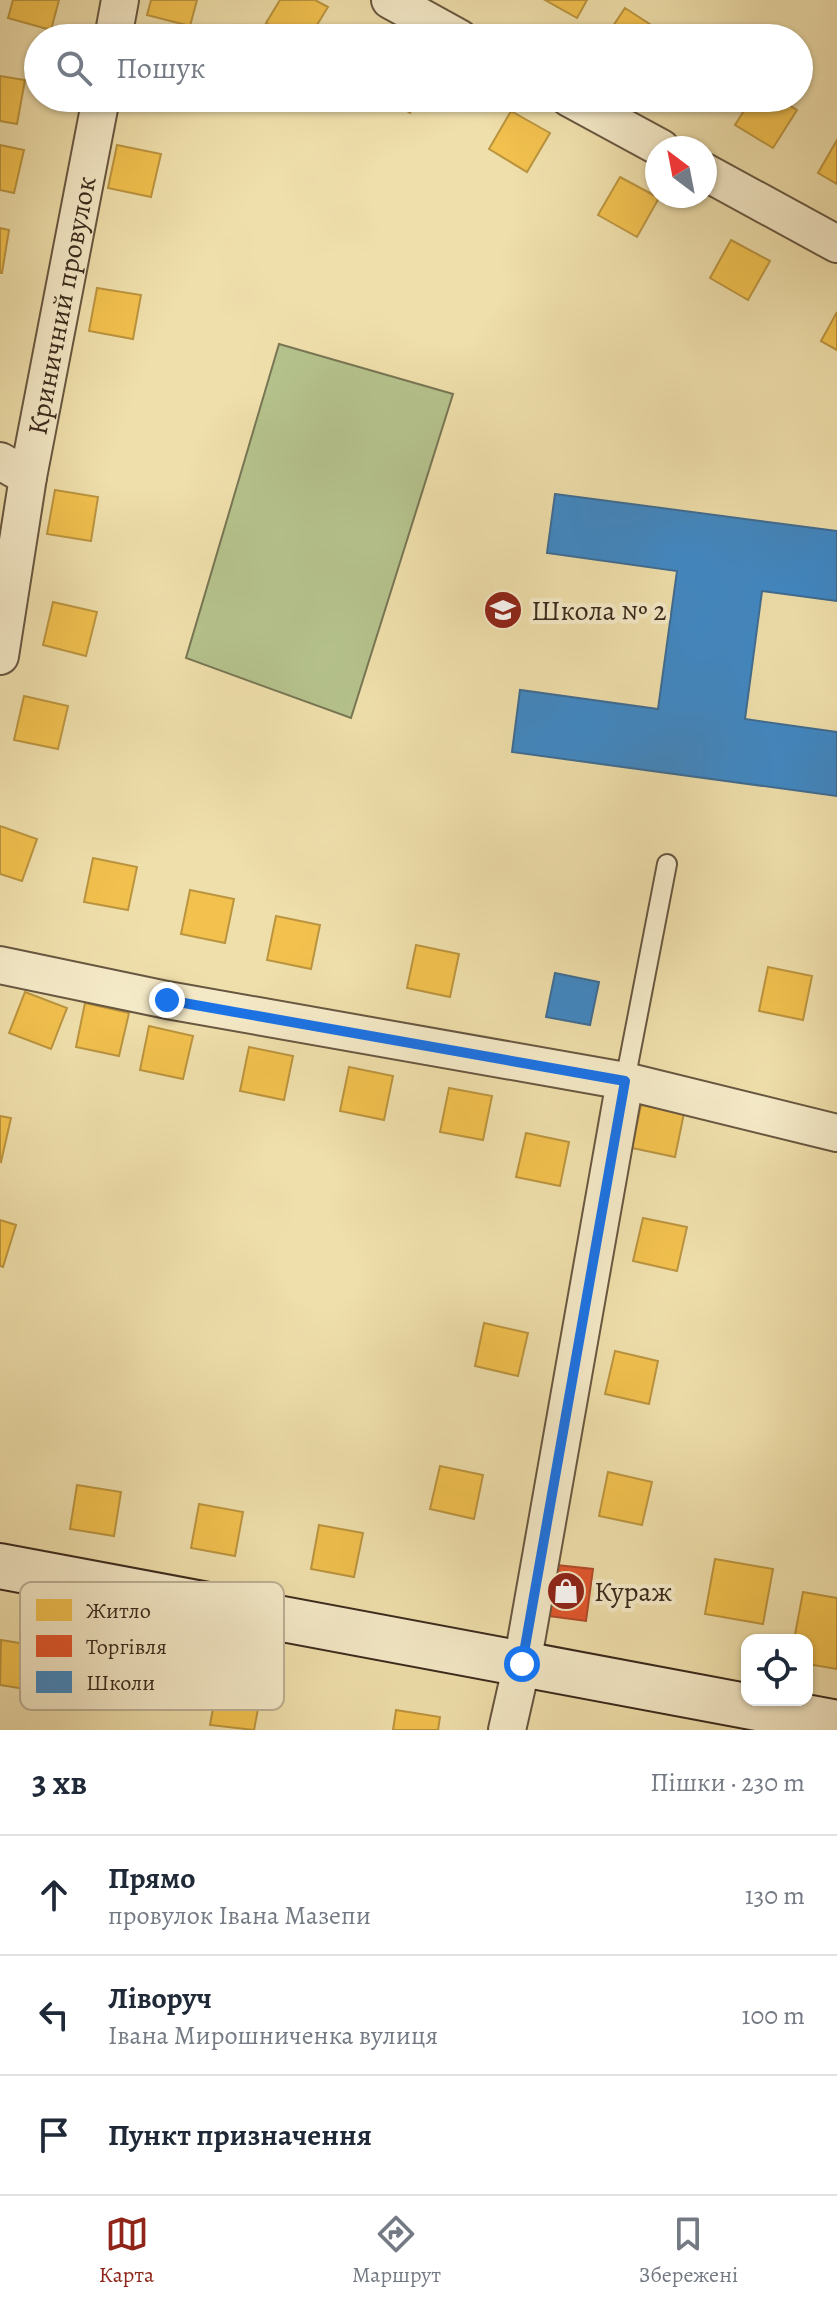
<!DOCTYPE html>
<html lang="uk">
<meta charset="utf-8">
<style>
:root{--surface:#fff;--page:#f2f2f3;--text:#1f2937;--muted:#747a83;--line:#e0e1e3;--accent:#8f2418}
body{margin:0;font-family:Alegreya,serif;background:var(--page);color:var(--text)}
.controls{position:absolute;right:24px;bottom:24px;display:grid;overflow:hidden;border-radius:16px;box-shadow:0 2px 6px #0004}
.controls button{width:72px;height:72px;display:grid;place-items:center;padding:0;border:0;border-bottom:2px solid var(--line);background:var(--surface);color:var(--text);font:40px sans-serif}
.compass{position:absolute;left:645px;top:136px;width:72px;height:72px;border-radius:50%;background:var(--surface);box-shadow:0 2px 6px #0004;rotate:328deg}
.stop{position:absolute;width:24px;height:24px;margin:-18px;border:6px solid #1a73e8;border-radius:50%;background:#fff}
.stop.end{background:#1a73e8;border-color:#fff;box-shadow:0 2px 8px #0008}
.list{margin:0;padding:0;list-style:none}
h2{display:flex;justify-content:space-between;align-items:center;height:104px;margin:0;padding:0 32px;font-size:34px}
h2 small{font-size:26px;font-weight:400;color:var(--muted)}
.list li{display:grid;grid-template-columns:52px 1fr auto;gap:24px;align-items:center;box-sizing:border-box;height:120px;padding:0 32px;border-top:2px solid var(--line)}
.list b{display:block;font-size:30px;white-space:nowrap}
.list p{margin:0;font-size:26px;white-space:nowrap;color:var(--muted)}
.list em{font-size:26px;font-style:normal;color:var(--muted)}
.icon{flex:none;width:44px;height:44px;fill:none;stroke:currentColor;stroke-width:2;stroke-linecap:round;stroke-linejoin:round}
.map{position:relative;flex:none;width:837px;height:1730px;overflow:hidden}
.search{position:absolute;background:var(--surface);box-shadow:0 2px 6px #0004;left:24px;right:24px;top:24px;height:88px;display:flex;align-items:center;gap:20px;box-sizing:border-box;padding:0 28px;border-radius:44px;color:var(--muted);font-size:30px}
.sheet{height:464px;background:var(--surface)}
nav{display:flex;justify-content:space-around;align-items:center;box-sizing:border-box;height:112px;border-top:2px solid var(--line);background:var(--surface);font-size:22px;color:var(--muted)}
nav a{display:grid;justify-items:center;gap:4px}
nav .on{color:var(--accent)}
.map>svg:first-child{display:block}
</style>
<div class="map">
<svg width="837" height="1730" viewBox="0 0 837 1730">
<rect width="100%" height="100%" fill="#efdfab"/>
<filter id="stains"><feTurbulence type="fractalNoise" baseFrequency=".0025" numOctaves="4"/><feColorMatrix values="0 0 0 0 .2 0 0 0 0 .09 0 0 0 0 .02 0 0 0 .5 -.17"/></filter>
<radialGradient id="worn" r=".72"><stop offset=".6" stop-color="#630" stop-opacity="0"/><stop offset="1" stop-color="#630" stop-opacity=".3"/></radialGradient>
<path fill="#b5c28c" stroke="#787654" stroke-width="2" d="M 279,344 L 453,394 L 351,718 L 186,658 Z"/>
<path fill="#f2c14e" stroke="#bb943f" stroke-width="2" d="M 13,0 L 59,0 L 51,30 L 8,18 Z
M 151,0 L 197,0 L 190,26 L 147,15 Z
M 280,0 L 315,0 L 328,7 L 309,38 L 292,38 L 266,23 Z
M 545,0 L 587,0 L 577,18 Z
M 625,8 L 662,32 L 658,38 L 605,38 Z
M 0,76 L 25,80 L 17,124 L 0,121 Z
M 386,98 L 420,98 L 410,113 Z
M 752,98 L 777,98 L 797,110 L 773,148 L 735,125 Z
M 511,111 L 550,133 L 527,172 L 489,149 Z
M 837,140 L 837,184 L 818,173 Z
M 0,145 L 24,150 L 14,193 L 0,190 Z
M 117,145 L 161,154 L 151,197 L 108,188 Z
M 620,177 L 659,198 L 637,237 L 598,215 Z
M 0,228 L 9,230 L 2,273 L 0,273 Z
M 731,240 L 770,261 L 748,300 L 710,278 Z
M 97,288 L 141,295 L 133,339 L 89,331 Z
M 837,312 L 837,350 L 821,341 Z
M 55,490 L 98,497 L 91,541 L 47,534 Z
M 53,602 L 97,612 L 86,656 L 43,645 Z
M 24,696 L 68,706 L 58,749 L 14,740 Z
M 0,826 L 37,839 L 22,881 L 0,874 Z
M 93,858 L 137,867 L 128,910 L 84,902 Z
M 190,890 L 234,899 L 225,943 L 181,934 Z
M 276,916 L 320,925 L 311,969 L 267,960 Z
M 416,945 L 459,954 L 450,997 L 407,988 Z
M 768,967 L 812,976 L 803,1020 L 759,1011 Z
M 25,992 L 67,1008 L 51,1049 L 9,1033 Z
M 85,1003 L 129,1013 L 119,1056 L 76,1047 Z
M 149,1026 L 193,1036 L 183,1079 L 140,1070 Z
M 249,1047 L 293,1056 L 284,1100 L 240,1091 Z
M 349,1067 L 393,1076 L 384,1120 L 340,1111 Z
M 449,1088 L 492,1096 L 483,1140 L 440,1132 Z
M 641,1105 L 684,1113 L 675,1157 L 632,1148 Z
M 0,1116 L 11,1118 L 1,1162 L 0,1161 Z
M 526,1133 L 569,1142 L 560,1186 L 516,1177 Z
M 643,1218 L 687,1227 L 677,1271 L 633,1261 Z
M 0,1220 L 16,1225 L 3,1267 L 0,1266 Z
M 484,1323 L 528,1333 L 518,1376 L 475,1366 Z
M 615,1351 L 658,1361 L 649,1404 L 605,1394 Z
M 440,1466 L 483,1475 L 474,1519 L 430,1509 Z
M 608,1472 L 652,1482 L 642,1525 L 599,1516 Z
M 77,1485 L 121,1492 L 114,1536 L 70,1529 Z
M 199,1504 L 243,1512 L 235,1556 L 191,1548 Z
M 319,1525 L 363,1533 L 354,1577 L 311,1569 Z
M 715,1559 L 773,1569 L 763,1624 L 705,1614 Z
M 803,1592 L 837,1598 L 837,1669 L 807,1664 L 807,1640 L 794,1640 Z
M 1,1640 L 45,1647 L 38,1691 L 0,1685 Z
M 218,1681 L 262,1688 L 254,1730 L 210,1725 Z
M 396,1710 L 440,1717 L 438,1730 L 393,1730 Z"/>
<path fill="#e4572e" stroke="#b14a29" stroke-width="2" d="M 547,1564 L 593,1569 L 586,1621 L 540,1615 Z"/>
<path fill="#3f88c5" stroke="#3e6c93" stroke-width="2" d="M 555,494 L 837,531 L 837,601 L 762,591 L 745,719 L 837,732 L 837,796 L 512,752 L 520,690 L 658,709 L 677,571 L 547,553 Z
M 555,973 L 599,982 L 590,1025 L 546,1017 Z"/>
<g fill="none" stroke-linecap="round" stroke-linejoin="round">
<g stroke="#685740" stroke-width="22">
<path id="lane" d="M 625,1081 L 667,864"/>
</g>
<g stroke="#685740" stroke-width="40">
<g id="street">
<path d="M 390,0 L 459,38"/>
<path d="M 113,38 L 120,0"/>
<path d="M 569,98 L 661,148"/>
<path d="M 705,172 L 837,244"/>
<path d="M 0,461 L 28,477"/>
<path id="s1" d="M 0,656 L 28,477 L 101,98"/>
<path d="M 0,965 L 167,1000 L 625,1081 L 837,1133"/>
<path d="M 507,1730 L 522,1664 L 625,1081"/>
</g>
</g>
<g stroke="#3b2a1d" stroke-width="48">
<path id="secondary" d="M 0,1566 L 837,1723"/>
</g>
<use href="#lane" stroke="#f5eac8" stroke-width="18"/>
<use href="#street" stroke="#f5eac8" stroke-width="36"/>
<use href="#secondary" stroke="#f5eac8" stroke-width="44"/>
</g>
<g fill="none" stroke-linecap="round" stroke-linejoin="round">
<path stroke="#1a73e8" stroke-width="10" d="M 167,1000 L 625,1081 L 522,1664"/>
</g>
<defs>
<g id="school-disc" transform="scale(2)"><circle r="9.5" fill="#8f2418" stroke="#f5eac8"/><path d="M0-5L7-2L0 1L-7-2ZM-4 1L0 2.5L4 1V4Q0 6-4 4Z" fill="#fff"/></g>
<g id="shop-disc" transform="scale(2)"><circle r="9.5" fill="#8f2418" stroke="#f5eac8"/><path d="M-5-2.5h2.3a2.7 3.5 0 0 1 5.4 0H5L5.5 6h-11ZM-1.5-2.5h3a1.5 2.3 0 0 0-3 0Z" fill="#fff"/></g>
</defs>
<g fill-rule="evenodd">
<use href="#school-disc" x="503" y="610"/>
<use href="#shop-disc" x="566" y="1591"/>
</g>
<g text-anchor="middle" stroke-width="8" stroke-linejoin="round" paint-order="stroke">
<g font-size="28" fill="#3b2a1d" stroke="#f5eac8">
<text dy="10" stroke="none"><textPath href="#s1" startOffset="356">Криничний провулок</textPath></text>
</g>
<g font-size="28" fill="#3b2a1d" stroke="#f5eac8" text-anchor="start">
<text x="531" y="620">Школа № 2</text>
<text x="594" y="1601">Кураж</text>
</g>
</g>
<rect x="20" y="1582" width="264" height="128" rx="12" fill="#f5eac8" stroke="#bdb095" stroke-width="2"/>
<rect x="36" y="1599" width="36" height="22" fill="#f2c14e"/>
<rect x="36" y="1635" width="36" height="22" fill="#e4572e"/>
<rect x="36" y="1671" width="36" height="22" fill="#3f88c5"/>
<g font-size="22" fill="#3b2a1d">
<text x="86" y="1618">Житло</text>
<text x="86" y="1654">Торгівля</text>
<text x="86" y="1690">Школи</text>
</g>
<rect width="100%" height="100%" filter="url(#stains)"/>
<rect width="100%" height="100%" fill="url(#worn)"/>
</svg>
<div class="controls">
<button><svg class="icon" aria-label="locate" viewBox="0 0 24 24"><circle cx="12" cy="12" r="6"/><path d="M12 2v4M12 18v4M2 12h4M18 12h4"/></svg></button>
</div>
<svg class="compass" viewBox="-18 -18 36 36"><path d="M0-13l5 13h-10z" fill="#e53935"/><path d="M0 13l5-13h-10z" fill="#747a83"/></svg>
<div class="stop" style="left:522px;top:1664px"></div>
<div class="stop end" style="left:167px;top:1000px"></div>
<div class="search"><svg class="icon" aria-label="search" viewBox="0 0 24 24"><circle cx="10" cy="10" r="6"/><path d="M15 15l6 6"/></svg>Пошук</div>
</div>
<section class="sheet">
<h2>3 хв<small>Пішки · 230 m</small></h2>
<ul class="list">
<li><svg class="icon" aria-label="ahead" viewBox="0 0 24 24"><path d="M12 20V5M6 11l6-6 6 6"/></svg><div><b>Прямо</b><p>провулок Івана Мазепи</p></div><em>130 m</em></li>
<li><svg class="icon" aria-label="left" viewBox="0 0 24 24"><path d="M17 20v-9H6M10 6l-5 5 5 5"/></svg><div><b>Ліворуч</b><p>Івана Мирошниченка вулиця</p></div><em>100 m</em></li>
<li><svg class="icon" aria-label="arrive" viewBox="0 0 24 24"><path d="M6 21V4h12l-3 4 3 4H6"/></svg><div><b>Пункт призначення</b></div></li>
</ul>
</section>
<nav>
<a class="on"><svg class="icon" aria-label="map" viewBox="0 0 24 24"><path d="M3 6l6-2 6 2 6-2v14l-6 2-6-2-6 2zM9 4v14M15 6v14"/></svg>Карта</a>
<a><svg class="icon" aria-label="directions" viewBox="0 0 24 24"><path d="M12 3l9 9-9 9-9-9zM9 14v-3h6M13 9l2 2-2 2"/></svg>Маршрут</a>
<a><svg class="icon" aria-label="saved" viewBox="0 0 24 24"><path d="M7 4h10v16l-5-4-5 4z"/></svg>Збережені</a>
</nav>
